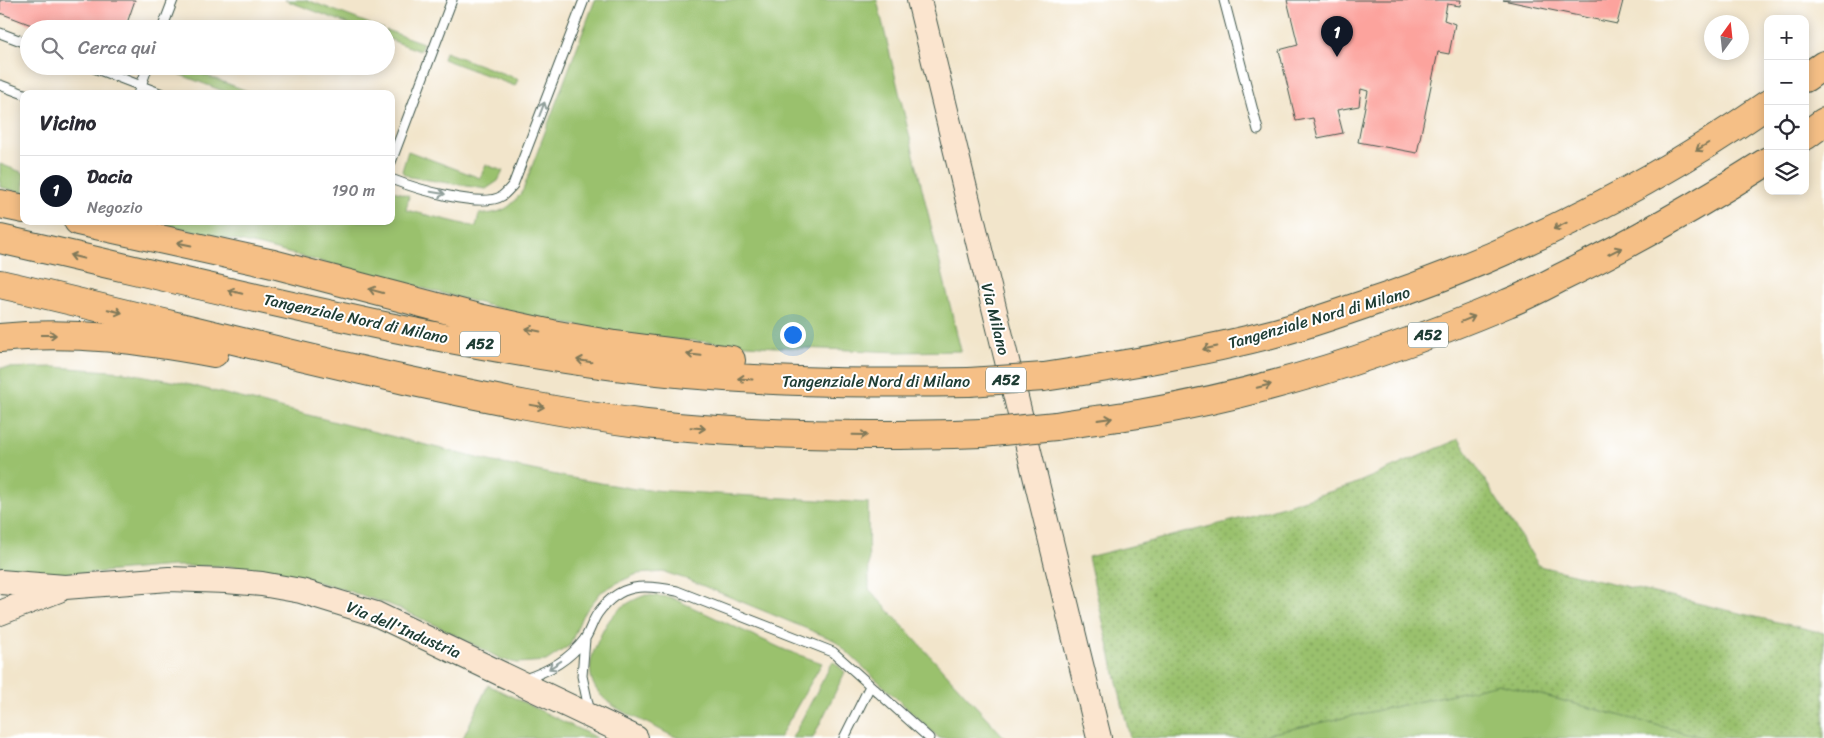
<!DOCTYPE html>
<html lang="it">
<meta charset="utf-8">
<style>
:root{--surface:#fff;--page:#f7f7f7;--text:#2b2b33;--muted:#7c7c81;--line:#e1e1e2;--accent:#111827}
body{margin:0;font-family:Sriracha,sans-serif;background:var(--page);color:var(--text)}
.controls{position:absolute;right:15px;top:15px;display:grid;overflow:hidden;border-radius:10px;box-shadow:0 2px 12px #0003}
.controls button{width:45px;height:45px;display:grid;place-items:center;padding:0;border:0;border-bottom:1px solid var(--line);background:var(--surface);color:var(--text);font:25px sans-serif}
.compass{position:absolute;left:1704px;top:15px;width:45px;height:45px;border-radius:50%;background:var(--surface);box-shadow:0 2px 12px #0003;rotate:15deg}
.you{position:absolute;left:792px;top:334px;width:18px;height:18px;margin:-12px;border:4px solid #fff;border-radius:50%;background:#1a73e8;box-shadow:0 0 0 8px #1a73e833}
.badge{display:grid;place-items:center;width:32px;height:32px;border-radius:50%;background:var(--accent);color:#fff;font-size:16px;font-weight:700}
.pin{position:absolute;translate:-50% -41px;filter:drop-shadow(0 1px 2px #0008)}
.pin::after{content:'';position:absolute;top:26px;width:18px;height:15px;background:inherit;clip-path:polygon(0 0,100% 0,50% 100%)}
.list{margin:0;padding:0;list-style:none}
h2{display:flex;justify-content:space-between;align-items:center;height:65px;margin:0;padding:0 20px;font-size:21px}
h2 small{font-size:16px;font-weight:400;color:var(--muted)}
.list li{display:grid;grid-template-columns:32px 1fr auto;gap:15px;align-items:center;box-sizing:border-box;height:70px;padding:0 20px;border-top:1px solid var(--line)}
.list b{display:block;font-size:19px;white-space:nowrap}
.list p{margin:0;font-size:16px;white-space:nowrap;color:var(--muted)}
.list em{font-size:16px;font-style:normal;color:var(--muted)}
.icon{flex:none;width:28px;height:28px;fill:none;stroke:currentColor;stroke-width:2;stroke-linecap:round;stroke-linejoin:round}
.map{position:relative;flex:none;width:1824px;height:738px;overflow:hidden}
.search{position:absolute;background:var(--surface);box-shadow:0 2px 12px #0003;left:20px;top:20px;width:375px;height:55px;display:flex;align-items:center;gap:12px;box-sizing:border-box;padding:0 18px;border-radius:28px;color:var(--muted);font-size:19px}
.panel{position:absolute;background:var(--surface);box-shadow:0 2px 12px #0003;left:20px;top:90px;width:375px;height:135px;border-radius:10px}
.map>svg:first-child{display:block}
</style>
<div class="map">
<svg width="1824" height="738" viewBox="0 0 1824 738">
<defs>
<pattern id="park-dots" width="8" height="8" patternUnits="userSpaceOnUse" patternTransform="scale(1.25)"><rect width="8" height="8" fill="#9ac16d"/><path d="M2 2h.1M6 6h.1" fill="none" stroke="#7d9e5a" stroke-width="1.8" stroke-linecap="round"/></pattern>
</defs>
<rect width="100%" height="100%" fill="#fff"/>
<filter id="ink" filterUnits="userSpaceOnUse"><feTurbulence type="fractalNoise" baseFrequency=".02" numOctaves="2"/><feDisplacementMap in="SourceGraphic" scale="10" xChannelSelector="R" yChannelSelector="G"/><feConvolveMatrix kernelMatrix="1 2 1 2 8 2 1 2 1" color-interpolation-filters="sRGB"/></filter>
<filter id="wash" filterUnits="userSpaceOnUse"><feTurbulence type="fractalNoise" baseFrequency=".0096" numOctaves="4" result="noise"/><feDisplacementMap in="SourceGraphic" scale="20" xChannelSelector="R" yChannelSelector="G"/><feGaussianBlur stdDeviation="1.12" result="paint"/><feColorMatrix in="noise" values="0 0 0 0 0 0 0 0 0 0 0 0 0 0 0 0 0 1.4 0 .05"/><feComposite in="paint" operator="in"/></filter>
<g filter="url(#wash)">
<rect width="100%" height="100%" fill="#f2e5cb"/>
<path fill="#9ac16d" stroke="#5c7f50" d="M 285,0 L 307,0 L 383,29 L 362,29 Z
M 595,0 L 877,0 L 961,351 L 899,352 L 774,347 L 644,337 L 544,320 L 261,246 L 148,221 L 391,221 L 391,190 L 409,196 L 406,210 L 476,227 L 479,214 C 502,214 511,208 523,190 Z
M 386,30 L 423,43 L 420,51 L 386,38 Z
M 445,52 L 518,79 L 515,86 L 443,59 Z
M 181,66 L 255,94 L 231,94 L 160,67 Z
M 408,151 L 480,178 L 486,165 L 503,171 L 498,181 L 486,189 L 410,177 L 404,174 L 402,171 Z
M 0,164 L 24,173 L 24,193 L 0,187 Z
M 55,367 L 124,372 L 182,383 L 489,461 L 566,477 L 635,489 L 868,503 L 869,589 L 1005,738 L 939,738 L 834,640 L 689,580 L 664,572 L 637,574 L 619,582 L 601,592 L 582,616 L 570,645 L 546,661 L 517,663 L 503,660 L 440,627 L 391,605 L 333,586 L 268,570 L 227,566 L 172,566 L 44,577 L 0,573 L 0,368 Z
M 646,595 L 670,597 L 785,650 L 822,663 L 779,738 C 756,738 733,738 710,738 C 701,738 690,738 680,738 C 670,736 658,728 649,724 C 616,709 577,693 595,648 C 607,619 616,606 646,595 Z
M 833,661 L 845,672 L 813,738 L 792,738 Z
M 1499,684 L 1706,738 L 1250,738 Z
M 488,685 L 597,738 L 463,738 Z"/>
<path fill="url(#park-dots)" stroke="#5c7f50" d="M 1459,439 L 1539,566 L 1824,633 L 1824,738 L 1706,738 L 1499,684 L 1250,738 L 1130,738 L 1088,557 L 1247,517 L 1352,485 Z"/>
<g id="blocks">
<path fill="#fca39d" d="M 0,0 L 135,0 L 125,29 L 42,29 L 0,13 Z
M 1287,0 L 1461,0 L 1460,6 L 1447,4 L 1444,20 L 1455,24 L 1449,54 L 1438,52 L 1417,153 L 1358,142 L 1368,91 L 1361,89 L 1359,106 L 1337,110 L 1343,133 L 1318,138 L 1313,118 L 1296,121 L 1279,50 L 1298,45 Z
M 1503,0 L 1616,0 L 1623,1 L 1617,24 Z"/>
</g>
</g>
<g filter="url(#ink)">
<use href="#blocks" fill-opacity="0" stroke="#3f564b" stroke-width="1"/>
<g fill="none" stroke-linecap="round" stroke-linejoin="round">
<g stroke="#3f564b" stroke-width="11">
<path id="lane" d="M 1224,0 L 1258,130
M 162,29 L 173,0
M 0,33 L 29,44
M 89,66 L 162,94
M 0,85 L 24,94
M 138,94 L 148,66
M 391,162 L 452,0
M 391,179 C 414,188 482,209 502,196 C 506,193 510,188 513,185 L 584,0
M 585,639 L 582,676 L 590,713
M 524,679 C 547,672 569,660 584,640 C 590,632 592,621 598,613 C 620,583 643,584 677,591 L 833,652 L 929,738
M 844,738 L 870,686"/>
</g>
<g stroke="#3f564b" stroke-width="26">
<path id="secondary" d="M 919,0 L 1099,738
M 0,582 L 65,587 L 169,579 L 226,581 L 262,584 L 301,591 L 376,614 L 636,738
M 0,613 L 59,590"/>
</g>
<g stroke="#3f564b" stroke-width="30">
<path id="highway" d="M 1805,78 L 1824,65
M 1805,136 L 1824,122
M 0,204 L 24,209
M 78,221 L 273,264 L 483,319 L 552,334 L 614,345 L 731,360
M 0,239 C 204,285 407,338 614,366 C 732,382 850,384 969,382
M 0,284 C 135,315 269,350 405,380 C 484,397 565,414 646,424 C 758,436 870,437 982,433
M 0,338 C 72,330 143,340 214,353
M 1044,377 C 1122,365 1199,353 1275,333 C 1302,326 1328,317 1354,308 C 1502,260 1640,193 1768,104
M 1056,426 C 1086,421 1115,418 1144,413 C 1269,392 1392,352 1508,303 C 1526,296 1543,287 1560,278 C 1632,243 1700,204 1768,161"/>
</g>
<use href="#lane" stroke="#fff" stroke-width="9"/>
<use href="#secondary" stroke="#fbe5cf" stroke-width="24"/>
<use href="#highway" stroke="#f5bf86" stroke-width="28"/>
<g stroke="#3f564b" stroke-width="30" stroke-linecap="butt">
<path id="highway-bridge" d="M 969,382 L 1044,377
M 982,433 L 1056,426"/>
</g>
<use href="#highway-bridge" stroke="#f5bf86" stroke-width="28"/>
</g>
<defs><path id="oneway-shaft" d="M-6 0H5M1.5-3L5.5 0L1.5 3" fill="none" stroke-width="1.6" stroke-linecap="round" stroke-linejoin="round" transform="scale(1.25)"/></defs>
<g stroke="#8f9e9a">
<use href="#oneway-shaft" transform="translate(542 109) rotate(-69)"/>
<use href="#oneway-shaft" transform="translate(438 193) rotate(10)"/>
<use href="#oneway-shaft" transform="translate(555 665) rotate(147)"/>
</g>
<g stroke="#7f7859">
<use href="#oneway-shaft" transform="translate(1702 147) rotate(148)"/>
<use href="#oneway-shaft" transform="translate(1560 226) rotate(154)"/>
<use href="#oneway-shaft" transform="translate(184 244) rotate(-168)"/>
<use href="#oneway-shaft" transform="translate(1615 251) rotate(-27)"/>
<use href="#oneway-shaft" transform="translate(77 257) rotate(-167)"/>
<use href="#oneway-shaft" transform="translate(376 291) rotate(-165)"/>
<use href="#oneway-shaft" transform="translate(235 292) rotate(-167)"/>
<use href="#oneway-shaft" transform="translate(115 311) rotate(14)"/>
<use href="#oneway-shaft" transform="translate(1468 319) rotate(-22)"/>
<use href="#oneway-shaft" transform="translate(533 330) rotate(-168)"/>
<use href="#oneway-shaft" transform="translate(49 335)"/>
<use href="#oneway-shaft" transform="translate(1210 348) rotate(168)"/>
<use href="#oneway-shaft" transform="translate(694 355) rotate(-174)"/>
<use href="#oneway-shaft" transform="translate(584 361) rotate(-171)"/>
<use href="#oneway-shaft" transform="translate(745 379) rotate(-176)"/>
<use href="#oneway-shaft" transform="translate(1264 386) rotate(-14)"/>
<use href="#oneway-shaft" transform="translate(537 406) rotate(10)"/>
<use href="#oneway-shaft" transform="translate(1105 419) rotate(-8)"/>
<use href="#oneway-shaft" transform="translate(698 428) rotate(5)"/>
<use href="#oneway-shaft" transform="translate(860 435) rotate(1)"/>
</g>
</g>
<g text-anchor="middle" stroke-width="4" stroke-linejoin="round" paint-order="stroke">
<g fill="#fff" stroke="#627771" stroke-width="1">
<rect x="1408" y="322.5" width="40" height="25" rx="4"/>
<rect x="460" y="331.5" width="40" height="25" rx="4"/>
<rect x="986" y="367.5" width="40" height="25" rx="4"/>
</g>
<g font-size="15" font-weight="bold" fill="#1f3d34">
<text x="1428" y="340">A52</text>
<text x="480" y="349">A52</text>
<text x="1006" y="385">A52</text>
</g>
<g font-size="16" fill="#1f3d34" stroke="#fff">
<text transform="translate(1319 317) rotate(-16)" y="6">Tangenziale Nord di Milano</text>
<text transform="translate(356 318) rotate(12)" y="6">Tangenziale Nord di Milano</text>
<text transform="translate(996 319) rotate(76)" y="6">Via Milano</text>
<text x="876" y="387">Tangenziale Nord di Milano</text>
<text transform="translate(404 629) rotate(23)" y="6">Via dell'Industria</text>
</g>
</g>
</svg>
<div class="controls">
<button>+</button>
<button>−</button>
<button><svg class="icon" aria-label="locate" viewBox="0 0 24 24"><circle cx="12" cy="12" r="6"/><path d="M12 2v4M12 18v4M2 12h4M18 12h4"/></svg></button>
<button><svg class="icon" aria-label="layers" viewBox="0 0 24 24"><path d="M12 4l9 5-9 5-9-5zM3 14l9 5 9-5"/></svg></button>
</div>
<svg class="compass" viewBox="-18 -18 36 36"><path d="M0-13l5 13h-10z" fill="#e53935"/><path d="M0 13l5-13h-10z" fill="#7c7c81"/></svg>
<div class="you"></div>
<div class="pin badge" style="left:1337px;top:57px">1</div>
<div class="search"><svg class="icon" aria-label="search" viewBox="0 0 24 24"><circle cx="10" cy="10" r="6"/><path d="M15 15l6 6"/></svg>Cerca qui</div>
<section class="panel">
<h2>Vicino<small></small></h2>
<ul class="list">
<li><span class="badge">1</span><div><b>Dacia</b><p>Negozio</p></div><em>190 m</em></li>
</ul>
</section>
</div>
